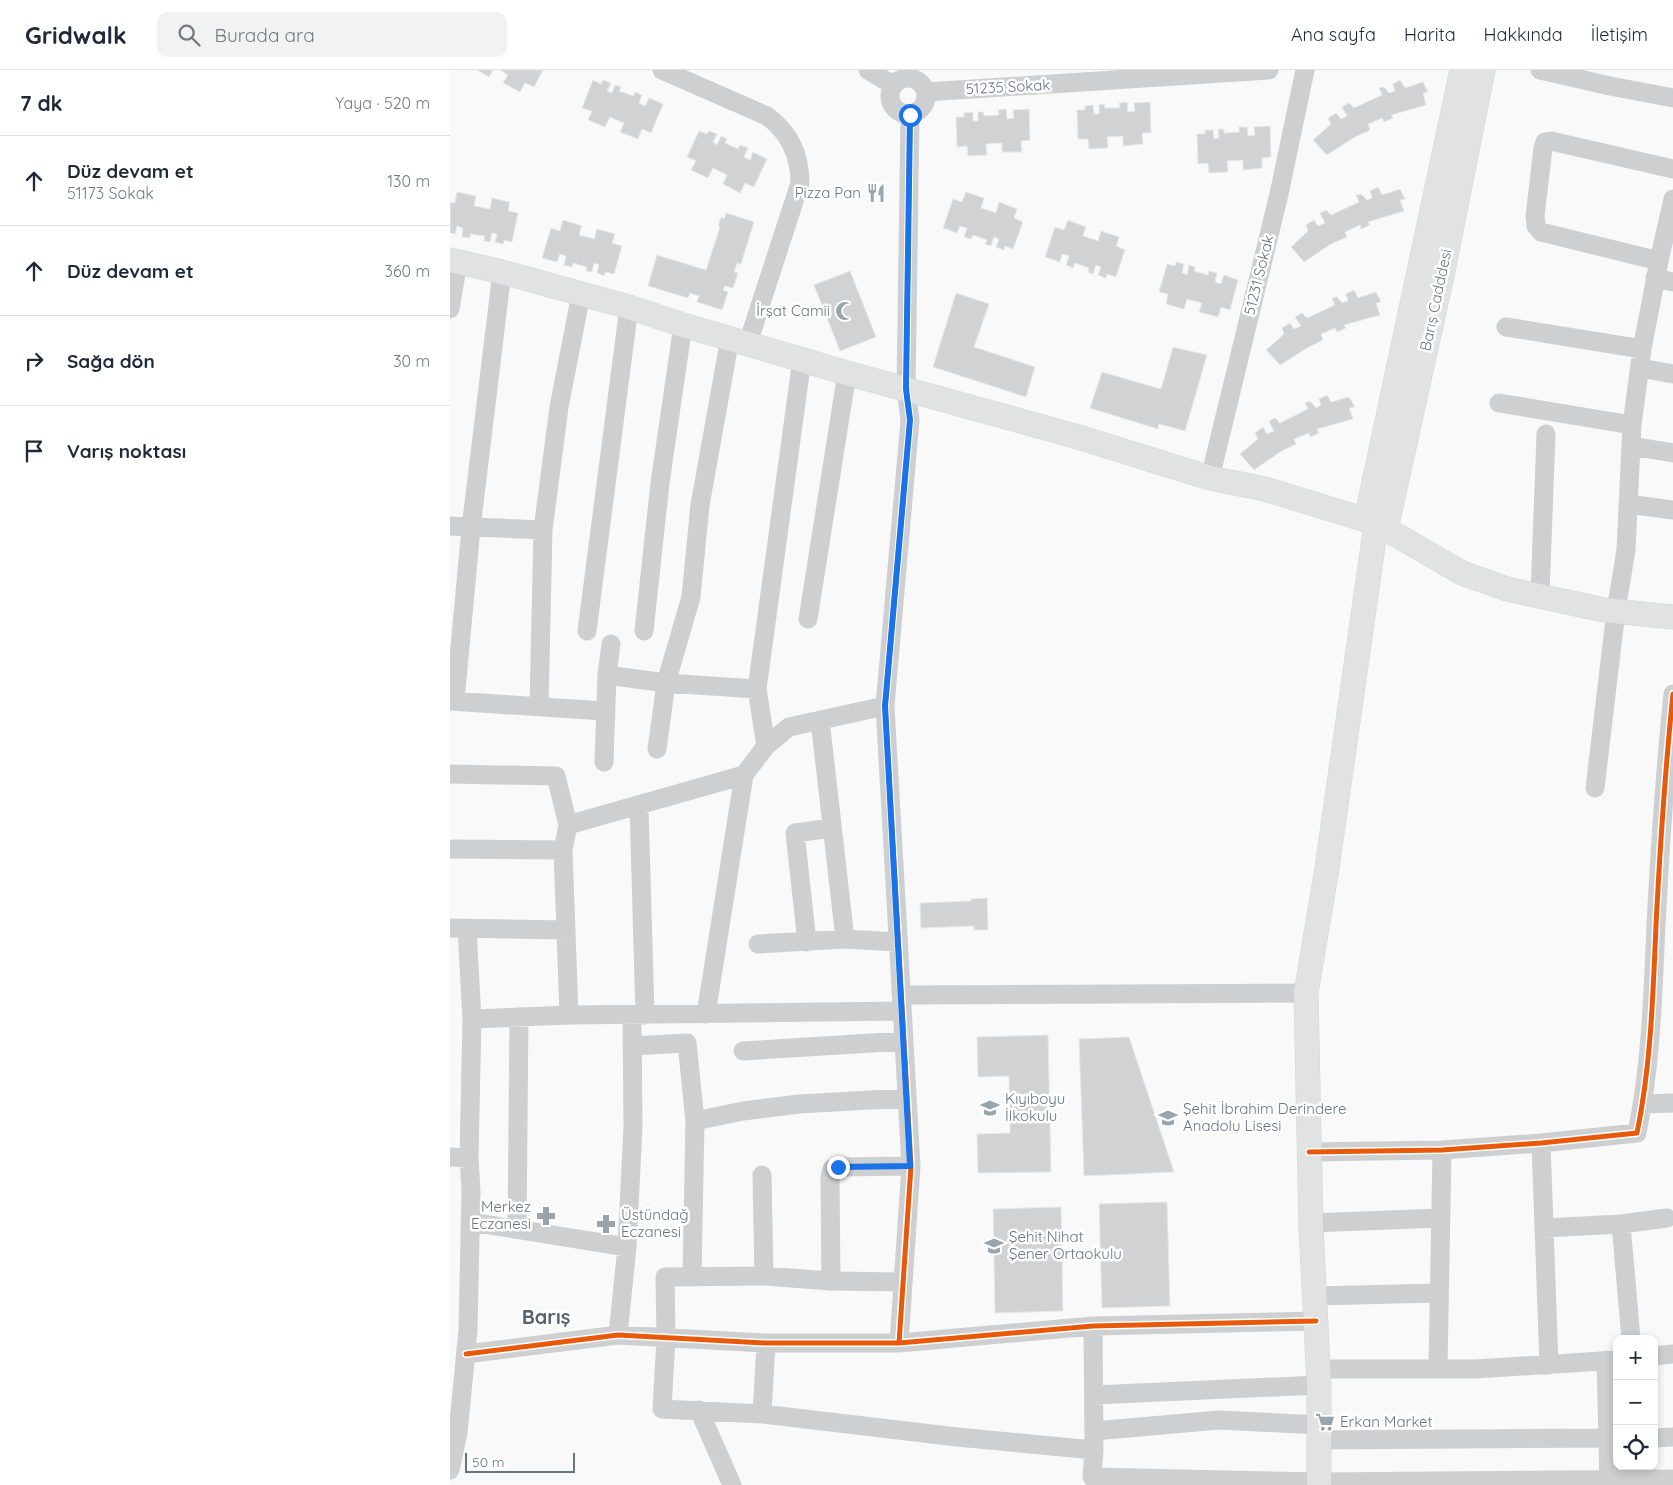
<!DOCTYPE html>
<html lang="tr">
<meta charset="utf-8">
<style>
:root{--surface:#fff;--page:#f2f2f3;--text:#1f2937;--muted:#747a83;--line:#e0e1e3}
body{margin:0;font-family:Quicksand,sans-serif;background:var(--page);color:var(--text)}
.controls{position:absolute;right:15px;bottom:15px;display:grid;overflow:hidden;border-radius:10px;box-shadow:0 2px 8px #0003}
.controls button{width:45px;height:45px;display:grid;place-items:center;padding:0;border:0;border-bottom:1px solid var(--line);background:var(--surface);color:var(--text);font:25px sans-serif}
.scale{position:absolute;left:15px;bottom:12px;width:110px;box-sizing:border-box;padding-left:5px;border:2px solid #657683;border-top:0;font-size:14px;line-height:18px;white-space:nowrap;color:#657683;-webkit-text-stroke:4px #fff;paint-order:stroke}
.stop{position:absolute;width:15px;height:15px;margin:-11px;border:4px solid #1a73e8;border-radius:50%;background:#fff}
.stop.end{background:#1a73e8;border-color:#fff;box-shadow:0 1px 5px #0008}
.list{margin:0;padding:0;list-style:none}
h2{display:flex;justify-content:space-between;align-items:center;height:65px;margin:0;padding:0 20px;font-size:21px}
h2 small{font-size:16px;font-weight:400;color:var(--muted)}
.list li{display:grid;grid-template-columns:32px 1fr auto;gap:15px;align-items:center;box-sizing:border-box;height:90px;padding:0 20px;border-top:1px solid var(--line)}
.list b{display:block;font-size:19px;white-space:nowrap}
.list p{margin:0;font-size:16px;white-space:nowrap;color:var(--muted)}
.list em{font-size:16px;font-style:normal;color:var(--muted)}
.icon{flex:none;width:28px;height:28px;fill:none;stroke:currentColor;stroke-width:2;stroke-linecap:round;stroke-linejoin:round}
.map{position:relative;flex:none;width:1223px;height:1415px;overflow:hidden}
header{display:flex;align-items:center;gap:30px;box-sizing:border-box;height:70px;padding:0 25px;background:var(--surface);border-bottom:1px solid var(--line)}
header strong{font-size:24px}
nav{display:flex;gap:28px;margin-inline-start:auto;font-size:18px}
.search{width:350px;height:45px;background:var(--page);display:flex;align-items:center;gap:12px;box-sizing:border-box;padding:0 18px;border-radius:10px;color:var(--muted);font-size:19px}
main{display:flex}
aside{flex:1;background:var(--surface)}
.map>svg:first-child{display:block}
</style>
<header>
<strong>Gridwalk</strong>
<div class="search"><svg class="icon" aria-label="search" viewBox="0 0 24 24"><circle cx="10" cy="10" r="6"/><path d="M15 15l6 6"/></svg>Burada ara</div>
<nav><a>Ana sayfa</a><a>Harita</a><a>Hakkında</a><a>İletişim</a></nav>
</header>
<main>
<aside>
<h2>7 dk<small>Yaya · 520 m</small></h2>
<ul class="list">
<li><svg class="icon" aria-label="ahead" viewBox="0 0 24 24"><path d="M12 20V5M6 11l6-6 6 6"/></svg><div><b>Düz devam et</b><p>51173 Sokak</p></div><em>130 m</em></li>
<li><svg class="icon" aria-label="ahead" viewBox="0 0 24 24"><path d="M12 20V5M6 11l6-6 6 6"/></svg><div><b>Düz devam et</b></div><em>360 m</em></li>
<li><svg class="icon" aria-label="right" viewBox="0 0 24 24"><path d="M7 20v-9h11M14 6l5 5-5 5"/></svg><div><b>Sağa dön</b></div><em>30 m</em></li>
<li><svg class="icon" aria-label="arrive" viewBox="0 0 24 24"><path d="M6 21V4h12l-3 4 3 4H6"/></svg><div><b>Varış noktası</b></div></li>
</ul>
</aside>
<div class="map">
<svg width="1223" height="1415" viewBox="0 0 1223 1415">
<rect width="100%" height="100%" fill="#f9f9f9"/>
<path fill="#d0d2d3" stroke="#e8e8e8" d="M 27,0 L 43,0 L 39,7 Z
M 50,0 L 93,0 L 84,17 L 75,13 L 70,22 L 53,13 L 58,5 Z
M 143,10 L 151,14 L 153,10 L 161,13 L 157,21 L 162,23 L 165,15 L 171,17 L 169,21 L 183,26 L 185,22 L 192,25 L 189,33 L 195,36 L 199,28 L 213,34 L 201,63 L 192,59 L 188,69 L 170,62 L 174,53 L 160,47 L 155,57 L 138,50 L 142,41 L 132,38 Z
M 950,10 L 955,18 L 973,12 L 978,22 L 973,23 L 976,35 L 941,45 L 943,48 L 934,52 L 932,48 L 918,54 L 920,60 L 903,68 L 877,85 L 863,70 L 881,54 L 878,48 L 886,43 L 891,49 L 897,46 L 892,37 L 899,33 L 904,38 L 932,25 L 929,18 L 934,17 L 939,23 L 945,21 L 943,14 Z
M 677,32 L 678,42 L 685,41 L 684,33 L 700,32 L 701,63 L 692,63 L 693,74 L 673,76 L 673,66 L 657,67 L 658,78 L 639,79 L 638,69 L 628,69 L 627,40 L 635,40 L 635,36 L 643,35 L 644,44 L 649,44 L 649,35 L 654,34 L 655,38 L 670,38 L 669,33 Z
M 556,39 L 557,49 L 564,48 L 563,40 L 579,39 L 580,70 L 571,71 L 572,82 L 552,82 L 552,73 L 536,74 L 537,85 L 518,86 L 517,76 L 507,77 L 506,47 L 514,47 L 514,43 L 523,42 L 523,51 L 528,51 L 528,42 L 533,42 L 534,46 L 549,45 L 548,40 Z
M 820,56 L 821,87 L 812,88 L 812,98 L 793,100 L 793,90 L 777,91 L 778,102 L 759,103 L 758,93 L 748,94 L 747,64 L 755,64 L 755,60 L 763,60 L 764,69 L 769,68 L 768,59 L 774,59 L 774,63 L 789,62 L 789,57 L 797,57 L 798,66 L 805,65 L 804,57 Z
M 249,61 L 257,64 L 259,61 L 267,64 L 263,72 L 267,75 L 271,66 L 277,69 L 275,73 L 288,79 L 290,75 L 298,78 L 294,87 L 300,90 L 303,82 L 317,89 L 304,117 L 295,113 L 290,123 L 273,114 L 277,105 L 263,98 L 258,108 L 241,100 L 246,91 L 237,87 Z
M 928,117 L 932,125 L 950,119 L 955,129 L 950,130 L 954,141 L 918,152 L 920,155 L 911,159 L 910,155 L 895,162 L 897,167 L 881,174 L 854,192 L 841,177 L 858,161 L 856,155 L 864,150 L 868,156 L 875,153 L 870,143 L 876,140 L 881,145 L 909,132 L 906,125 L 911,124 L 917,130 L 922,128 L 920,121 Z
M 7,122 L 26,126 L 24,136 L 40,139 L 42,128 L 60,132 L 58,141 L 68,143 L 62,172 L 54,170 L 53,174 L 45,172 L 47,164 L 42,163 L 40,172 L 34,171 L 35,166 L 20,164 L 20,168 L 12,167 L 13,158 L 7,156 L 5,164 L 0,163 L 0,132 L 5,133 Z
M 516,122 L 534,128 L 531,138 L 546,143 L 549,132 L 567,139 L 564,148 L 573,152 L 563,179 L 555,176 L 554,180 L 546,177 L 549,169 L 544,167 L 541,176 L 535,174 L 537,170 L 523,165 L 521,169 L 514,167 L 517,158 L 510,156 L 507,163 L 493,158 L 503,129 L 512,132 Z
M 276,143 L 304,152 L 291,194 L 287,193 L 284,202 L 288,203 L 283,218 L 275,216 L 273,220 L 278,222 L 272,240 L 247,232 L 249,226 L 240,223 L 238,228 L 198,216 L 207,185 L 256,200 L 270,157 L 268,156 L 271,147 L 274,149 Z
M 113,150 L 132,156 L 129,165 L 144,169 L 147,159 L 165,164 L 162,173 L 172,176 L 164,204 L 156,202 L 154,206 L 147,203 L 149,195 L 144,193 L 142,202 L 136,201 L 137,197 L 123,193 L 122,197 L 114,195 L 116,186 L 110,184 L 107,192 L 92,188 L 101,158 L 110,161 Z
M 618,150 L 636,157 L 633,166 L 648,171 L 651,161 L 669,167 L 666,176 L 675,180 L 666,207 L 657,204 L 656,208 L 648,205 L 651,197 L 646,195 L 643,204 L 638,202 L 639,198 L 625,193 L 623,198 L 616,195 L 619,186 L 612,184 L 610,192 L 595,187 L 605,157 L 614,160 Z
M 726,192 L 734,194 L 732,203 L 737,205 L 739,195 L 745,197 L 744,201 L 758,205 L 759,201 L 767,203 L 765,212 L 771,214 L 774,205 L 788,210 L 780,240 L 771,237 L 768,247 L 749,242 L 752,233 L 737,229 L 734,239 L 716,234 L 718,224 L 709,222 L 717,194 L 725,196 Z
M 400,201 L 426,267 L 390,281 L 364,215 Z
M 904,220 L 908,228 L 926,222 L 931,232 L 926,233 L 930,245 L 894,255 L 896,258 L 887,262 L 885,258 L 871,264 L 873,270 L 857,278 L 830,295 L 816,280 L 834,264 L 832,258 L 840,253 L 844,259 L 851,256 L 845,247 L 852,243 L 857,248 L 885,235 L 882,228 L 887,227 L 892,233 L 898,231 L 896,224 Z
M 506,223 L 539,234 L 524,277 L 585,297 L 576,327 L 483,297 Z
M 723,277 L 757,285 L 735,361 L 709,354 L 708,359 L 640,338 L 652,302 L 711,319 Z
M 877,325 L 881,332 L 899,327 L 905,337 L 899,338 L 903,349 L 867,359 L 869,363 L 860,367 L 859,363 L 844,369 L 846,374 L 830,382 L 804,400 L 790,384 L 808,369 L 805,363 L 813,357 L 817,364 L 824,361 L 819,351 L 825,348 L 830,353 L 858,339 L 855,333 L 860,331 L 866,338 L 871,335 L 869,329 Z
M 537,828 L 538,860 L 524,860 L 524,856 L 471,858 L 470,833 L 521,831 L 521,829 Z
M 598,965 L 601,1102 L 528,1103 L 527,1064 L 560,1063 L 559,1006 L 528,1007 L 527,967 Z
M 679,967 L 724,1102 L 634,1106 L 629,969 Z
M 717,1132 L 720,1236 L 652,1238 L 649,1134 Z
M 611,1137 L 613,1241 L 545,1243 L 543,1139 Z"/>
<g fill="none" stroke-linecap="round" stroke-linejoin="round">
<g stroke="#d5d6d7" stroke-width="25">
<path id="major" d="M 0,190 L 52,202 L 179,237 L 233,255 L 397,303 L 625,366 L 760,408 L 815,419 L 916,450 L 936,459 L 1012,503 L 1057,519 L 1154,540 L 1223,547
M 916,450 L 1012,0
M 936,459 L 993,201 L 1033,0
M 869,1415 L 869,1315 L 861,1158 L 856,923 L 877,798 L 926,455"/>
</g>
<path stroke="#cecfd0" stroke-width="19" d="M 212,0 L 317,46 C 340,63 350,85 350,113 L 298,273
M 418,0 L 443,15
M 1090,0 L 1160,16 L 1223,28
M440 26a18 18 0 1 1 36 0a18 18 0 1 1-36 0Z
M 476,22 L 819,0
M 1209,191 L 1091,162 L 1086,156 L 1085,146 L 1093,78 L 1095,72 L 1101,71 L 1223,99
M 1205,208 L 1223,212
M 0,239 L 8,192
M 1056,257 L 1192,279
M 1190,298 L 1223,304
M 1049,333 L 1182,355
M 1181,376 L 1223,383
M 760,408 L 829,124 L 855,0
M 1178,434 L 1223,440
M 0,456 L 93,460
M 1090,525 L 1096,364
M 358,549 L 397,303
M 137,561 L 179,237
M 194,561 L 210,413 L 233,255
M 157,605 L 216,613 L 307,619
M 0,631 L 155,641
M 5,631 L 21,458 L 52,202
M 89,636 L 93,460 L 109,337 L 131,224
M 370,650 L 395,869
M 316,676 L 307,619 L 352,289
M 207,679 L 216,613 L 241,527 L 250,435 L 280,268
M 154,692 L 157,605 L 161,574
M 0,704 L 106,706 L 118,755
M 1145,718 L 1166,541 L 1176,480 L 1182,355 L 1192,279 L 1209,191 L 1223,129
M 189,736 L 195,945
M 0,779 L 113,780
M 0,858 L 115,860
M 357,872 L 345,763 L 382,758
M 308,874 L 395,869 L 448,872
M 451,925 L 856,923
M 256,944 L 294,705
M 119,945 L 113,780 L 118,755 L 294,705 L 316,676 L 339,657 L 435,636
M 22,949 L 119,945 L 452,941
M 182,976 L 237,973 L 245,1051 L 242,1207
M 293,981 L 454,971
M 1193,1034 L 1223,1033
M 245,1051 L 293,1041 L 349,1034 L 457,1028
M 1091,1073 L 1099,1295
M 859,1082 L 992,1080 L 1091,1073 L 1187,1063 C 1201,995 1203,924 1206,855 C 1210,778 1215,701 1223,624
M 0,1087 L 19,1088
M 312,1105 L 314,1206
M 21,1152 L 177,1177
M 861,1153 L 991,1148
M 1171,1154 L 1181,1269
M 1094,1158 L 1171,1154 L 1217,1148
M 67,1159 L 69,947
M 381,1211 L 380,1107 L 382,1099 L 388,1097 L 461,1096
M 453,1212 L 381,1211 L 314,1206 L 215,1207 L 216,1268 L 212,1339 L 312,1344 L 507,1367 L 644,1380
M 864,1226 L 989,1223
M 643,1256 L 644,1380 L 642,1407 L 869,1412 L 1223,1409
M 168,1265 L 177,1177 L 183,1057 L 182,945
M 449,1273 L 461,1096 L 435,636 L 460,350 L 456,319 L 460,45
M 16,1284 L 168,1265 L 316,1273 L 449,1273 L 643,1256 L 866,1251
M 1204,1286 L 1223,1284
M 1156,1290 L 1159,1415
M 868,1299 L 1025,1299 L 1167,1290
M 988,1299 L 992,1080
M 644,1325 L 869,1315
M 249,1340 L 282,1415
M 312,1344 L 316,1273
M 644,1361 L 769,1350 L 870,1355
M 1204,1368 L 1223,1367
M 869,1370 L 1167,1368
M 0,1400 L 8,1363 L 18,1260 L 21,1121 L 19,1088 L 22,949 L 17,859"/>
<use href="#major" stroke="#e1e2e2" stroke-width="24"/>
<g stroke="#fff" stroke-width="8">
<path id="cycleway" d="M 859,1082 L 992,1080 L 1091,1073 L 1187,1063 C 1201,995 1203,924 1206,855 C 1210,778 1215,701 1223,624
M 449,1273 L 461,1096 L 435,636 L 460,350 L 456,319 L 460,45
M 16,1284 L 168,1265 L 316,1273 L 449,1273 L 643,1256 L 866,1251"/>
</g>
<use href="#cycleway" stroke="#e8590c" stroke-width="5"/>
</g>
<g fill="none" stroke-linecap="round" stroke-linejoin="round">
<path stroke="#1a73e8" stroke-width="6" d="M 388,1097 L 460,1096 L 435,636 L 460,350 L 456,319 L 460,45"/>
</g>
<defs>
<g id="restaurant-bare" transform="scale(1.5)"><path d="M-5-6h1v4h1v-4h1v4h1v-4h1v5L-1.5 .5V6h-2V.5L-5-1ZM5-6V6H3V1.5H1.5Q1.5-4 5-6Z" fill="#99a4ac" stroke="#fff" stroke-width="2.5" paint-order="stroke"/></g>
<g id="mosque-bare" transform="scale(1.5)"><path d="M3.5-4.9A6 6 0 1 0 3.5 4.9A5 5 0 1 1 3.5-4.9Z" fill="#99a4ac" stroke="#fff" stroke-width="2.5" paint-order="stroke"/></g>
<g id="school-bare" transform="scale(1.5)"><path d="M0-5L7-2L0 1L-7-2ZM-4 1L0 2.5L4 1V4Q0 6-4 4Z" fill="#99a4ac" stroke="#fff" stroke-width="2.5" paint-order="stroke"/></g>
<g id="pharmacy-bare" transform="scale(1.5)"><path d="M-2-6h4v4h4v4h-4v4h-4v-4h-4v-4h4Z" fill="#99a4ac" stroke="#fff" stroke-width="2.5" paint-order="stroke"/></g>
<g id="supermarket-bare" transform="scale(1.5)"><path d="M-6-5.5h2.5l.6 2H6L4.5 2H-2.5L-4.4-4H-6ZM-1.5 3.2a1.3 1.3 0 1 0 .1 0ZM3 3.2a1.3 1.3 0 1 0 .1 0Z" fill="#99a4ac" stroke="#fff" stroke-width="2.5" paint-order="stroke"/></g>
</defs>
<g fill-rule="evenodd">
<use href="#restaurant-bare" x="426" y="123"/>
<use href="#mosque-bare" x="395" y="241"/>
<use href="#school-bare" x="540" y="1038"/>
<use href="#school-bare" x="718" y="1048"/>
<use href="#pharmacy-bare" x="96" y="1146"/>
<use href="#pharmacy-bare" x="156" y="1154"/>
<use href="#school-bare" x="544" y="1176"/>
<use href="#supermarket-bare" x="875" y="1352"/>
</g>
<g text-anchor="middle" stroke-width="5" stroke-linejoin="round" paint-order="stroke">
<g font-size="15" fill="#657683" stroke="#fff">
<text transform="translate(558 17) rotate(-3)" y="5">51235 Sokak</text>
<text transform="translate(809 205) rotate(-76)" y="5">51231 Sokak</text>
<text transform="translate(986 230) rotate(-78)" y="5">Barış Cadddesi</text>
</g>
<g font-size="15" fill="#657683" stroke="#fff" text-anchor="start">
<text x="411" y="128" text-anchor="end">Pizza Pan</text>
<text x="380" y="246" text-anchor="end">İrşat Camii</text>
<text x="555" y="1034">Kıyıboyu<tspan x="555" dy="17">İlkokulu</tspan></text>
<text x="733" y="1044">Şehit İbrahim Derindere<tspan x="733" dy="17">Anadolu Lisesi</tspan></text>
<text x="81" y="1142" text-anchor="end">Merkez<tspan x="81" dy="17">Eczanesi</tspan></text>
<text x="171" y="1150">Üstündağ<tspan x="171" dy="17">Eczanesi</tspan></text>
<text x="559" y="1172">Şehit Nihat<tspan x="559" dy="17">Şener Ortaokulu</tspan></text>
<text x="890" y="1357">Erkan Market</text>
</g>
<g font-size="20" font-weight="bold" fill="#57646e" stroke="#fff">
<text x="96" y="1254">Barış</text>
</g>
</g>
</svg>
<div class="controls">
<button>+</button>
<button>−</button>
<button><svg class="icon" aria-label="locate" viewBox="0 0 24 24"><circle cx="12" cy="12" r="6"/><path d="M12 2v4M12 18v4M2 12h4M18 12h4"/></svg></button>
</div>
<div class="scale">50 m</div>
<div class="stop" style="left:460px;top:45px"></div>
<div class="stop end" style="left:388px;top:1097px"></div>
</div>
</main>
